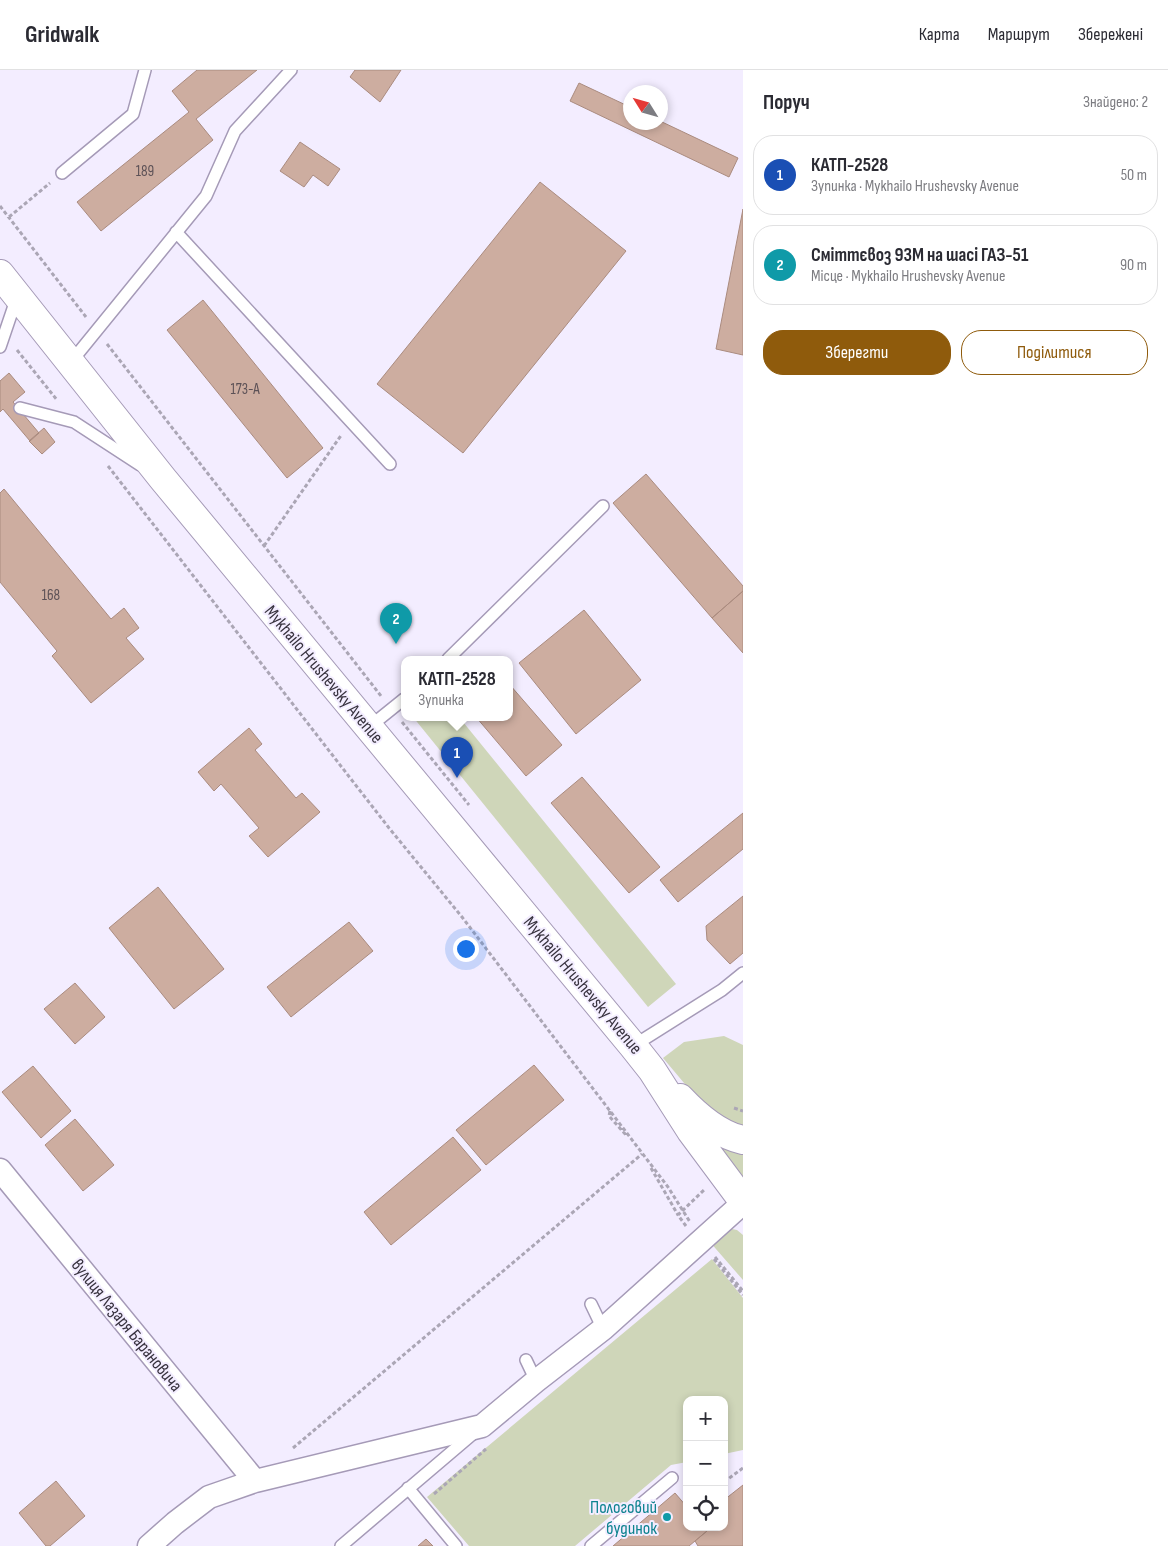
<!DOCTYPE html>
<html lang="uk">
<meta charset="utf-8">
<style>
:root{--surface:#fff;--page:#f2f2f3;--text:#2b2b33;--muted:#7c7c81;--line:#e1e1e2;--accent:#8f5b0c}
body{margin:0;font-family:"Sofia Sans Condensed",sans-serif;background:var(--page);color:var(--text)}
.controls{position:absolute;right:15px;bottom:15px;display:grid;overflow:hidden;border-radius:10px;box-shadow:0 2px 8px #0003}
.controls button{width:45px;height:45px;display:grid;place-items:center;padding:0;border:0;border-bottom:1px solid var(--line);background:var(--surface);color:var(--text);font:25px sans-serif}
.compass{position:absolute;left:623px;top:15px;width:45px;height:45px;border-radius:50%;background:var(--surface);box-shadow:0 2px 8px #0003;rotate:307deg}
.you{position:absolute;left:465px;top:878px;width:18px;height:18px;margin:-12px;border:4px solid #fff;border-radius:50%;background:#1a73e8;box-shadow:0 0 0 8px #1a73e833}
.badge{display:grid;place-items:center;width:32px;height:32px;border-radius:50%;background:var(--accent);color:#fff;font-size:16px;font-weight:700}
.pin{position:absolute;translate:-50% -41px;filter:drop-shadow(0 1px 2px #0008)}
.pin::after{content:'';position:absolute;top:26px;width:18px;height:15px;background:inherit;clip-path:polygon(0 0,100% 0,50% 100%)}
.popup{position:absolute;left:401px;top:586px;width:112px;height:65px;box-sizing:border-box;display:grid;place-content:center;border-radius:10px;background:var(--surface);filter:drop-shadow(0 1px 4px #0005);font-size:16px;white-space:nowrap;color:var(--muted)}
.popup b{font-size:19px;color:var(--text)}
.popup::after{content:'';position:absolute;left:50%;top:100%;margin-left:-10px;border:10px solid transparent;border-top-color:var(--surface)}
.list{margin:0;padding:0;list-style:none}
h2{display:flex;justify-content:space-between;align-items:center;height:65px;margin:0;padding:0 20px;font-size:21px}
h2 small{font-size:16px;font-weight:400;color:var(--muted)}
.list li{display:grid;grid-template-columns:32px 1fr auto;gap:15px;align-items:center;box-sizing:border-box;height:80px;margin:0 10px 10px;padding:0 10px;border:1px solid var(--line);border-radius:20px}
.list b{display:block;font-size:19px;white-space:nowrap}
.list p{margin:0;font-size:16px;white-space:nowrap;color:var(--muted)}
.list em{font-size:16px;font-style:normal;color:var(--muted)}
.actions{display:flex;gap:10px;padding:15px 20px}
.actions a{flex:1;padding:11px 0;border:1px solid var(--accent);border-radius:20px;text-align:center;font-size:18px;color:var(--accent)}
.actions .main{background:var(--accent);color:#fff}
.icon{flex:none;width:28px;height:28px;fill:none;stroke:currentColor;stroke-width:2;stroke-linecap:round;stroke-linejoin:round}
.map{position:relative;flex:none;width:743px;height:1476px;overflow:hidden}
header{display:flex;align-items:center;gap:30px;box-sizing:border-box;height:70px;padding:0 25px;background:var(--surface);border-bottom:1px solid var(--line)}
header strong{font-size:24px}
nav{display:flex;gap:28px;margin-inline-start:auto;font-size:18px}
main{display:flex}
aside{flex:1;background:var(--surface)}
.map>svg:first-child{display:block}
</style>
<header>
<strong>Gridwalk</strong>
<nav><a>Карта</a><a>Маршрут</a><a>Збережені</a></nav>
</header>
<main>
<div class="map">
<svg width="743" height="1476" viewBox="0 0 743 1476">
<rect width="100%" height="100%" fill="#f3edff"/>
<path fill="#cfd6b9" d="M 413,647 L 459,647 L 676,914 L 648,937 Z
M 724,966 L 743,975 L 743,1056 L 715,1044 L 695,1026 L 663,988 L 684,972 Z
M 704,1063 L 743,1076 L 743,1110 Z
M 732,1159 L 737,1160 L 743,1165 L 743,1210 L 709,1171 L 726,1160 Z
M 712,1189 L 743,1228 L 743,1380 L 724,1384 L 724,1330 L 687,1330 L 687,1392 L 671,1395 L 575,1476 L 469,1476 L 427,1427 Z"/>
<path fill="#cdada0" stroke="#aa8b7f" d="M 197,0 L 257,0 L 196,49 L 213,70 L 101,161 L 77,132 L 189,42 L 172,21 Z
M 355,0 L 401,0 L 380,32 L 350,7 Z
M 579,13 L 630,37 L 630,52 L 660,52 L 660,51 L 738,88 L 729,107 L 570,31 Z
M 300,72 L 340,99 L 328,116 L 313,105 L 304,117 L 280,101 Z
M 540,112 L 626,181 L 463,383 L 377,314 Z
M 743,139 L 743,285 L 716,279 Z
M 203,230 L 323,378 L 287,408 L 167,260 Z
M 9,303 L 25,322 L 13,332 L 39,363 L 30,371 L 3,339 L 0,342 L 0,311 Z
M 44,358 L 55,372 L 42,384 L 29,371 Z
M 646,404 L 743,516 L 743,521 L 712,548 L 613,433 Z
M 4,419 L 111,549 L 124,538 L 139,558 L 126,568 L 144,589 L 91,633 L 52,586 L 57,581 L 0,512 L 0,423 Z
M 743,521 L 743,583 L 712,548 Z
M 584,540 L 641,610 L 576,664 L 519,593 Z
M 510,615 L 562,675 L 526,706 L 476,647 L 510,647 Z
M 249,658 L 262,674 L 255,680 L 296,728 L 302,723 L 320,742 L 268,787 L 249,766 L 259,758 L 221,714 L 214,721 L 198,702 Z
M 582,707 L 660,797 L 629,823 L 551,733 Z
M 743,743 L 743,779 L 678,832 L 660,810 Z
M 158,817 L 224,899 L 174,939 L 109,858 Z
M 743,826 L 743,883 L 730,894 L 707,870 L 706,856 Z
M 349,852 L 373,881 L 291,947 L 267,917 Z
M 75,913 L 105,947 L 75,974 L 44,939 Z
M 534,995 L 564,1030 L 486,1095 L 456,1060 Z
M 33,996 L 71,1041 L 41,1068 L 2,1022 Z
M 75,1049 L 114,1095 L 83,1121 L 45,1075 Z
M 453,1067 L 481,1100 L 391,1175 L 364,1142 Z
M 56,1411 L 85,1446 L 50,1476 L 46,1476 L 19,1443 Z
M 743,1415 L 743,1476 L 698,1476 L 695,1471 L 707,1461 L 704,1457 L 724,1457 L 724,1430 Z
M 675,1423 L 687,1437 L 687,1457 L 704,1457 L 707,1461 L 689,1476 L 613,1476 Z
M 426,1469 L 433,1476 L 418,1476 Z"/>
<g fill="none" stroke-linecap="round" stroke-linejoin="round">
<g stroke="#a59ab7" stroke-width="14">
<path id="service" d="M 62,103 L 133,44 L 145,0
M 176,162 L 390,394
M 0,277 L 17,227
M 71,292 L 206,126 L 235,61 L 291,0
M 20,338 L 74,352 L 140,395
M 448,589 L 603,436
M 368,658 L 404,629
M 633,976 L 722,920 L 743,903
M 591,1234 L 603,1259
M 526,1290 L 536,1311
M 408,1418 L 456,1476
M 341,1476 L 475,1362
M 591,1476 L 672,1408"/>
</g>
<g stroke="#a59ab7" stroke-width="25">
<path id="minor" d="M 0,1100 L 255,1411
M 149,1476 L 175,1453 L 209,1427 L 255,1411 L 482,1356 L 536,1311 L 603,1259 L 743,1133"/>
</g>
<g stroke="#a59ab7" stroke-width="30">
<path id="tertiary" d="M 0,204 L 163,409 L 633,976 L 652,1000 L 691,1061 L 743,1131
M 680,1028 C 696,1045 719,1065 743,1070"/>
</g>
<path stroke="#aba6b5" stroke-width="3" stroke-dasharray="4 2.5" stroke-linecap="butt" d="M 0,136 L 86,247
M 9,147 L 50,113
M 107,274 L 381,626
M 17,280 L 57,330
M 108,396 L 389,758 L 462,847 L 668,1117 L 690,1152
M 264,476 L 342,364
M 402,652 L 469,735
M 734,1038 L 743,1041
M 610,1041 L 609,1046 L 626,1065
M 651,1098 L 678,1145
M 686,1156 L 678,1145 L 705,1119
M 715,1187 L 743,1221
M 714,1189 L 743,1225
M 293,1378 L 642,1084
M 724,1412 L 743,1398
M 434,1424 L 486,1379"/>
<use href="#service" stroke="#fff" stroke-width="11"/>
<use href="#minor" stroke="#fff" stroke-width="22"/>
<use href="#tertiary" stroke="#fff" stroke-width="28"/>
</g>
<circle fill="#0f9aa8" stroke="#f3edff" stroke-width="2" cx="667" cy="1447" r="5"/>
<g text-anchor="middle" stroke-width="4" stroke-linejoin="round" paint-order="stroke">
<g font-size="15" fill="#5c5156">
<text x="145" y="106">189</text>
<text x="245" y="324">173-А</text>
<text x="51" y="530">168</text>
</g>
<g font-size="18" fill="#37323e" stroke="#f3edff">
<text transform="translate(324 604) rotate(50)" y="6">Mykhailo Hrushevsky Avenue</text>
<text transform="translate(583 915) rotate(50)" y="6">Mykhailo Hrushevsky Avenue</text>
<text transform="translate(127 1255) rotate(51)" y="6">вулиця Лазаря Барановича</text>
</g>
<g font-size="18" fill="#0d838f" stroke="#f3edff" text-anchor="end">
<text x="657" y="1443">Пологовий<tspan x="657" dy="21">будинок</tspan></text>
</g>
</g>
</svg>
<div class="controls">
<button>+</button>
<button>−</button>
<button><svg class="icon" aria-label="locate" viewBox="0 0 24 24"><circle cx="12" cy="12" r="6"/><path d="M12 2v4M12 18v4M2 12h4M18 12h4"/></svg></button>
</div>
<svg class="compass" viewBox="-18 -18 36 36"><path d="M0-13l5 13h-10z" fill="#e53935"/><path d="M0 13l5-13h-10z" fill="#7c7c81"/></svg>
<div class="you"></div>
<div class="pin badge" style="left:457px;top:708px;background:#1a4fb4">1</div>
<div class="popup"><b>КАТП-2528</b>Зупинка</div>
<div class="pin badge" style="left:396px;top:574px;background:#0f9aa8">2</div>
</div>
<aside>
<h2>Поруч<small>Знайдено: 2</small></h2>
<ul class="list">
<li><span class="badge" style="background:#1a4fb4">1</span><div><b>КАТП-2528</b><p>Зупинка · Mykhailo Hrushevsky Avenue</p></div><em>50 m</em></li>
<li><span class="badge" style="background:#0f9aa8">2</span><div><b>Сміттєвоз 93М на шасі ГАЗ-51</b><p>Місце · Mykhailo Hrushevsky Avenue</p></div><em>90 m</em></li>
</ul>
<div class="actions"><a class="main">Зберегти</a><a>Поділитися</a></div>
</aside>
</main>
